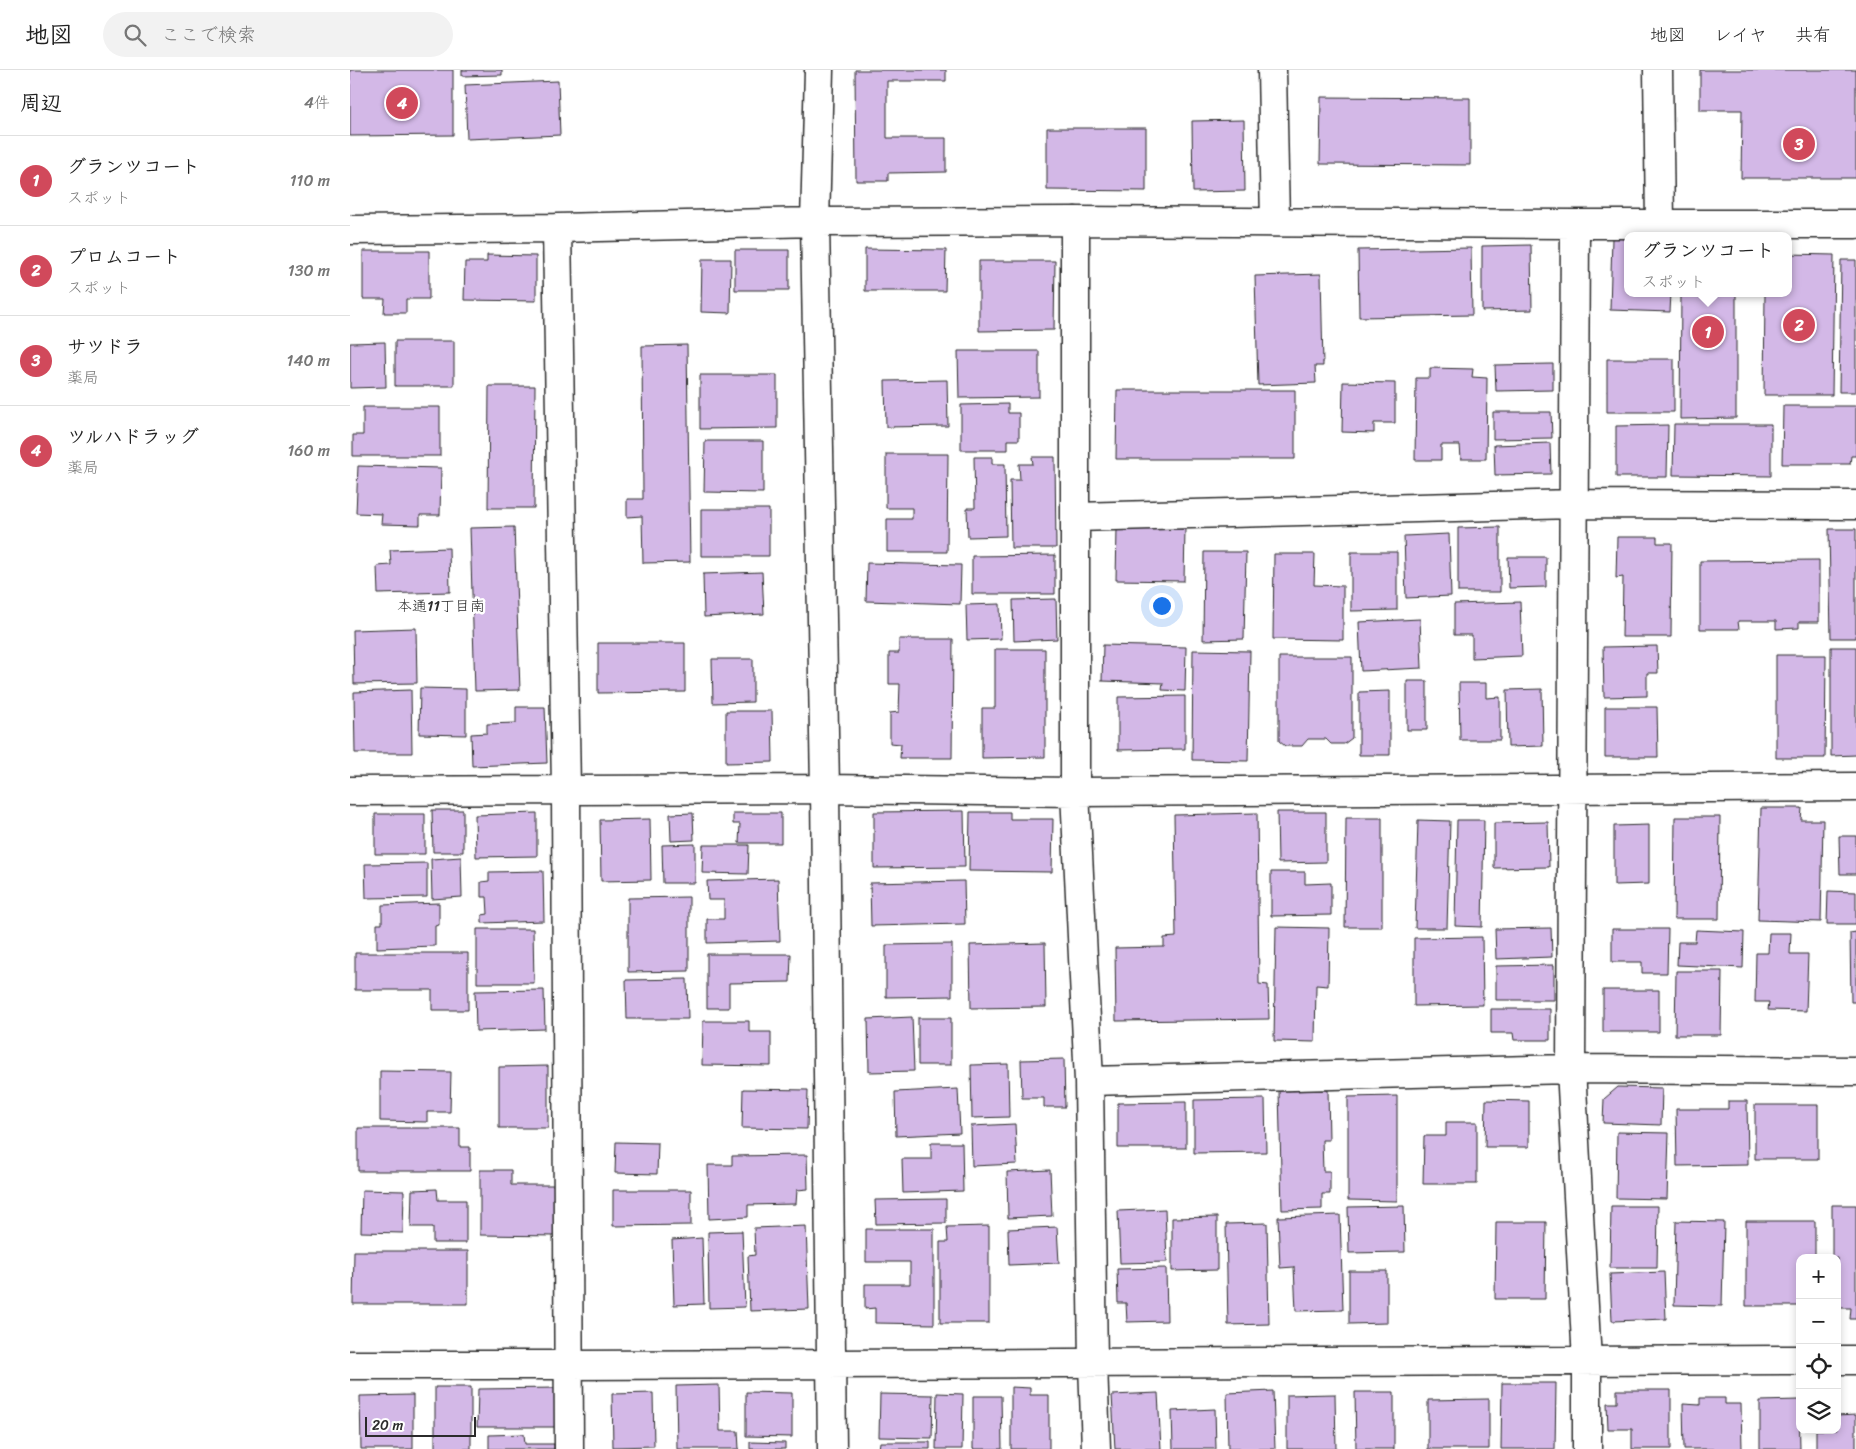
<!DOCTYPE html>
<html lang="ja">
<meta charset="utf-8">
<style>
:root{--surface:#fff;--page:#f2f2f2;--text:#222;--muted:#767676;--line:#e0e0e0;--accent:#d1495b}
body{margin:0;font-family:Sriracha,"Klee One",sans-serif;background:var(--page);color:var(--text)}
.controls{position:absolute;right:15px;bottom:15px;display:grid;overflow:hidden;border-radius:10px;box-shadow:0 2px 8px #0003}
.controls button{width:45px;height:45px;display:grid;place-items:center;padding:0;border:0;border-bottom:1px solid var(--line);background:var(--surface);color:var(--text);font:25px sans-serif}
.scale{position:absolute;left:15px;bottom:12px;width:111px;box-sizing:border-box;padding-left:5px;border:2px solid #2b2b2b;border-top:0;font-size:14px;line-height:18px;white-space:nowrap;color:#2b2b2b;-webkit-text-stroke:4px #fff;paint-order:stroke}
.you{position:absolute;left:811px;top:535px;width:18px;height:18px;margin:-12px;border:4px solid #fff;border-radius:50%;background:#1a73e8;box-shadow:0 0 0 8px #1a73e833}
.badge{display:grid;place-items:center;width:32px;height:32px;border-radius:50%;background:var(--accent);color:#fff;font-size:16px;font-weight:700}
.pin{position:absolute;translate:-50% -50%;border:2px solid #fff;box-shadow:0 1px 5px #0006}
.popup{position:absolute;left:1274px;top:162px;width:168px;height:65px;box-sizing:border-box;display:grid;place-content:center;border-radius:10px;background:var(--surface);filter:drop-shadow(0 1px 4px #0005);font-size:16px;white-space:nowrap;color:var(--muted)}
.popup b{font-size:19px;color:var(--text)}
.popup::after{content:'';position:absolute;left:50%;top:100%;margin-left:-10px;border:10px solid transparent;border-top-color:var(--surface)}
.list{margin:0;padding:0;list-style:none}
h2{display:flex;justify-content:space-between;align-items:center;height:65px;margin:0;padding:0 20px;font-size:21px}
h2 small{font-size:16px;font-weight:400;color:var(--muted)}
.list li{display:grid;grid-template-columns:32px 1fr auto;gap:15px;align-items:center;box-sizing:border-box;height:90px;padding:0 20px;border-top:1px solid var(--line)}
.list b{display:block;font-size:19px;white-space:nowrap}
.list p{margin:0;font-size:16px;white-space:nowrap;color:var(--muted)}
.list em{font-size:16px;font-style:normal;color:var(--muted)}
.icon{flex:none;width:28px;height:28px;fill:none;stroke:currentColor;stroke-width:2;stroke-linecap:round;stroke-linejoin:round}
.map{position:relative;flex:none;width:1506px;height:1379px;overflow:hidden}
header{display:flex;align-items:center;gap:30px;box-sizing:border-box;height:70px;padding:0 25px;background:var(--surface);border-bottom:1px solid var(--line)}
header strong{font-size:24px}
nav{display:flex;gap:28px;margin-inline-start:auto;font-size:18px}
.search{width:350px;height:45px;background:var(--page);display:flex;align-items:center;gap:12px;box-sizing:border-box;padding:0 18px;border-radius:28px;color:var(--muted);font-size:19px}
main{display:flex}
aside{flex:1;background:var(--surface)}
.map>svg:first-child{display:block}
</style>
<header>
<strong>地図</strong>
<div class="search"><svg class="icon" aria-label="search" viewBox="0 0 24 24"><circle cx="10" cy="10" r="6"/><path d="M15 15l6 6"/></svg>ここで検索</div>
<nav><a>地図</a><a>レイヤ</a><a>共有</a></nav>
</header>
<main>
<aside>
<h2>周辺<small>4件</small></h2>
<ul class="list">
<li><span class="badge">1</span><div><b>グランツコート</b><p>スポット</p></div><em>110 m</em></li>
<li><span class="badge">2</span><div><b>プロムコート</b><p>スポット</p></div><em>130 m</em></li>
<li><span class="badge">3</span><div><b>サツドラ</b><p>薬局</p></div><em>140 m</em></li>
<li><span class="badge">4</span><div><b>ツルハドラッグ</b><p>薬局</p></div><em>160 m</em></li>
</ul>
</aside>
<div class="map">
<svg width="1506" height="1379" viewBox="0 0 1506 1379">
<rect width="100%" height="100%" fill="#fff"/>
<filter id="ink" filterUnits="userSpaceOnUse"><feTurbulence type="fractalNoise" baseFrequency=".02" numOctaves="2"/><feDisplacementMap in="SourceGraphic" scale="10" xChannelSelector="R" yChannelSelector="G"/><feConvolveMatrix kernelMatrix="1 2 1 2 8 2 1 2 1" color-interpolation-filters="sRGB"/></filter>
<g filter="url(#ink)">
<path fill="#d3b8e7" stroke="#2b2b2b" d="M 0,0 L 103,0 L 103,65 L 0,66 Z
M 112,0 L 152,0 L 152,5 L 112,6 Z
M 505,0 L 596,0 L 596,11 L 537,11 L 537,68 L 596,68 L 596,102 L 538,103 L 538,111 L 506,111 Z
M 1350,0 L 1506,0 L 1506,108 L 1391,108 L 1392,40 L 1350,40 Z
M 208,11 L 210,65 L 117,69 L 115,15 Z
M 971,27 L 1120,28 L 1120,95 L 970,94 Z
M 894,50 L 895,121 L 843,122 L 842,51 Z
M 697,58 L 796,58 L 796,121 L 697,120 Z
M 1262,168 L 1278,169 L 1278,223 L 1321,223 L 1320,242 L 1260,240 Z
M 1181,175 L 1182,240 L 1132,241 L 1132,176 Z
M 1121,178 L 1122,245 L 1009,247 L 1008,180 Z
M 515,179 L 596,180 L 595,221 L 515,221 Z
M 385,180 L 439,180 L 439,220 L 385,220 Z
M 13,181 L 79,181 L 79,229 L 56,229 L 56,243 L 34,243 L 35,229 L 13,229 Z
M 1438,184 L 1484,185 L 1482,325 L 1414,325 L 1415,223 L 1438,223 Z
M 137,185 L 186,186 L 186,231 L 114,230 L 115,192 L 137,192 Z
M 352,189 L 381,189 L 380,243 L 351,242 Z
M 1491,190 L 1506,190 L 1506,322 L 1489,322 Z
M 629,191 L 705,191 L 704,260 L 629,261 Z
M 971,204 L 973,296 L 965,296 L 966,313 L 908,315 L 905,206 Z
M 1331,223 L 1386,223 L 1386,348 L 1330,349 Z
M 45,271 L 104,271 L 104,316 L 45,316 Z
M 35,272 L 36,317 L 0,318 L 0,273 Z
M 337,275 L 340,492 L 293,493 L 292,446 L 277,447 L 277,429 L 293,429 L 292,276 Z
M 608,281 L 689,281 L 689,327 L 609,328 Z
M 1257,289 L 1324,289 L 1324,342 L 1257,342 Z
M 1203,294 L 1203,320 L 1146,321 L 1145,295 Z
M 1080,298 L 1123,299 L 1122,307 L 1137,308 L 1136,389 L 1111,389 L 1110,375 L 1091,375 L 1091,390 L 1065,390 L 1066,308 L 1080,308 Z
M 350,305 L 427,305 L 427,358 L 350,359 Z
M 597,310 L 598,356 L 536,357 L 535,311 Z
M 993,312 L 1045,313 L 1045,353 L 1024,353 L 1024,363 L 992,362 Z
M 139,316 L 185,316 L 184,438 L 138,438 Z
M 767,320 L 945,320 L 945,389 L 766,389 Z
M 658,334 L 658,343 L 669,343 L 669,370 L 658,370 L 658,380 L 611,380 L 611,335 Z
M 1433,336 L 1506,336 L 1506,386 L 1501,386 L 1500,394 L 1432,394 Z
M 13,337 L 90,337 L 90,386 L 3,386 L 3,365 L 13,365 Z
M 1143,342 L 1201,342 L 1202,368 L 1143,369 Z
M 1324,354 L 1421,354 L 1421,406 L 1323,405 Z
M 1318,355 L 1317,407 L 1266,407 L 1266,356 Z
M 355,371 L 413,371 L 413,423 L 354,422 Z
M 1200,373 L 1201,404 L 1145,405 L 1144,375 Z
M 536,384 L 598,384 L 597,482 L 537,482 L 537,449 L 562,449 L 562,438 L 536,438 Z
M 624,387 L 642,387 L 642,394 L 655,394 L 656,466 L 618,467 L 617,438 L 625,438 Z
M 682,387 L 705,387 L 706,478 L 661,478 L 660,410 L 670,410 L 669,394 L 683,394 Z
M 8,396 L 91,398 L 90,445 L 70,445 L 70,455 L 31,454 L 32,444 L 6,443 Z
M 351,439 L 419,439 L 419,486 L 351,486 Z
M 164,457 L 170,620 L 125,621 L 120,458 Z
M 1150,457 L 1150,522 L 1108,522 L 1108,458 Z
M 767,458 L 835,459 L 834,511 L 766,510 Z
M 1479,459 L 1506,459 L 1506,568 L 1481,568 Z
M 1099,464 L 1101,526 L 1056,528 L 1054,466 Z
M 1267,467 L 1307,467 L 1307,473 L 1322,473 L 1321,567 L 1272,567 L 1273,507 L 1266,508 Z
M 99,478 L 100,522 L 28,524 L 27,496 L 41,495 L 40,480 Z
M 854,482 L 896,482 L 894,569 L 853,570 Z
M 1001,482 L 1047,482 L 1047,540 L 1001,541 Z
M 924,484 L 965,484 L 964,515 L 993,516 L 993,570 L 923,569 Z
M 705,485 L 705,524 L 622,524 L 622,486 Z
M 1158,487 L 1196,487 L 1196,517 L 1159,518 Z
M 1469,490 L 1469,552 L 1449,552 L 1449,558 L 1426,559 L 1426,551 L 1388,551 L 1389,559 L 1350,559 L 1350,491 Z
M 517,493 L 611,495 L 610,534 L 516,531 Z
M 412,502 L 414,544 L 354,547 L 353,504 Z
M 706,529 L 707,569 L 664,571 L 663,530 Z
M 1170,532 L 1172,586 L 1122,588 L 1122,565 L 1104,565 L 1104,534 Z
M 650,534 L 651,569 L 617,570 L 616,535 Z
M 1070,549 L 1072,598 L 1011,601 L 1009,552 Z
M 66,558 L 67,613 L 4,614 L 3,560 Z
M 549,569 L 603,569 L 602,688 L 550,688 L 551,674 L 540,673 L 540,643 L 549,642 L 550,614 L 539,614 L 539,583 L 549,583 Z
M 248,573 L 335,573 L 335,622 L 248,623 Z
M 753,575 L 836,577 L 835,621 L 812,620 L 813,613 L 752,611 Z
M 1307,576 L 1308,603 L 1297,603 L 1297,626 L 1254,627 L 1253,577 Z
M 1481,577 L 1506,577 L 1506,685 L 1481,686 Z
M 645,579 L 695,579 L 695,687 L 632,688 L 632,638 L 645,638 Z
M 843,580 L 900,581 L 898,691 L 842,690 Z
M 1426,585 L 1476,585 L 1475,688 L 1426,688 Z
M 929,587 L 1002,587 L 1002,668 L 994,674 L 981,674 L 976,669 L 958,669 L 952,676 L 935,676 L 929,671 Z
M 362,589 L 403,589 L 403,632 L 363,633 Z
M 1057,611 L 1077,611 L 1077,660 L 1057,660 Z
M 1109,613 L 1136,613 L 1136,628 L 1150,627 L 1150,670 L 1110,670 Z
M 70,618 L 116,619 L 116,665 L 69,664 Z
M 1192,619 L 1193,676 L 1158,677 L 1157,620 Z
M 61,620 L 62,683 L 5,683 L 4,622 Z
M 1040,621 L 1040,685 L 1009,685 L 1009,622 Z
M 835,626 L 835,679 L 768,680 L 768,627 Z
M 166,637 L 195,637 L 197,693 L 122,696 L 121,664 L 137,663 L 137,654 L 166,653 Z
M 1255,637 L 1307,637 L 1308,687 L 1255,687 Z
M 376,641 L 422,641 L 423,692 L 376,693 Z
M 1411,738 L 1452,738 L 1451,750 L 1473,750 L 1471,852 L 1408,850 Z
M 82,740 L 113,740 L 113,782 L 83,782 Z
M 614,741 L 615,797 L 524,798 L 524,742 Z
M 620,742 L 660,742 L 660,749 L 703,749 L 702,802 L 619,801 Z
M 927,742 L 976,742 L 976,792 L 928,793 Z
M 187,743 L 187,786 L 126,787 L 125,745 Z
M 343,743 L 344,770 L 321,771 L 320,744 Z
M 383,743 L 431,743 L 431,773 L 389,773 L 390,754 L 383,754 Z
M 907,743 L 909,914 L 918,915 L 919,949 L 766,951 L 765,878 L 814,877 L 814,868 L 826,867 L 824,745 Z
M 25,744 L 75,744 L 75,784 L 25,784 Z
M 1325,747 L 1370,747 L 1369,849 L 1324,849 Z
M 996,748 L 1032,748 L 1032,857 L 995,857 Z
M 300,749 L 301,810 L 251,811 L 250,750 Z
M 1068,750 L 1100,751 L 1097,858 L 1065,858 Z
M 1107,750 L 1134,750 L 1132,857 L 1105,856 Z
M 1198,752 L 1199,797 L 1144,798 L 1144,753 Z
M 1299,755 L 1299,814 L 1264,815 L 1264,756 Z
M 1489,766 L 1506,766 L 1506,804 L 1490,804 Z
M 345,774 L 345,813 L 313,813 L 312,775 Z
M 353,775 L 399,775 L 398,804 L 352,803 Z
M 111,787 L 112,827 L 82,829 L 81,789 Z
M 77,793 L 77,827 L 16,828 L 15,794 Z
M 193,801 L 194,851 L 132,853 L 132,845 L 138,844 L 137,827 L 131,827 L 131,812 L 139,811 L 139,802 Z
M 921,802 L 955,802 L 955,814 L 981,813 L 981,845 L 921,846 Z
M 428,809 L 430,871 L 357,873 L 357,849 L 374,849 L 374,830 L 358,830 L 357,811 Z
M 614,811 L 615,854 L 521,856 L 520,813 Z
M 1478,821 L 1506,822 L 1506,854 L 1477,854 Z
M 339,827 L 339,901 L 278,902 L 278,828 Z
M 89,833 L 89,855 L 85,856 L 85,876 L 27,878 L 27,854 L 32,854 L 32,835 Z
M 926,857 L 979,858 L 978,916 L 966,915 L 965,972 L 924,971 Z
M 1201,858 L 1202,887 L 1146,889 L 1145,859 Z
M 127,859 L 183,859 L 184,913 L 127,913 Z
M 1262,859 L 1318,859 L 1317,903 L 1292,903 L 1292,892 L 1262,892 Z
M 1346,860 L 1394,862 L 1393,898 L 1327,895 L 1328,872 L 1345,872 Z
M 1506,862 L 1506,932 L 1501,932 L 1500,863 Z
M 1419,863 L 1441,863 L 1440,884 L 1458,884 L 1456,941 L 1418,940 L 1419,932 L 1405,932 L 1406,883 L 1418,883 Z
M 1132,867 L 1133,935 L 1064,936 L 1064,868 Z
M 695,873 L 696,937 L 621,938 L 620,875 Z
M 602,874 L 602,926 L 536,927 L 536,875 Z
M 5,883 L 118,883 L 118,940 L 82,940 L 82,920 L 5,920 Z
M 357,884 L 441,884 L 440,912 L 379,913 L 379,938 L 357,938 Z
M 1204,895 L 1204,930 L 1146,930 L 1146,896 Z
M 1326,901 L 1372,901 L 1371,965 L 1325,965 Z
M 337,909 L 338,949 L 277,949 L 276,910 Z
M 194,920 L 195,959 L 126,961 L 125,921 Z
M 1253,920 L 1309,920 L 1309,962 L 1253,962 Z
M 1141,939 L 1200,939 L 1200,970 L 1164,970 L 1163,963 L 1141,963 Z
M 562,947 L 564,1001 L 519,1002 L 518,949 Z
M 568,948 L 601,948 L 601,995 L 568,995 Z
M 353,951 L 399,951 L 399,962 L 421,962 L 421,996 L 352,995 Z
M 714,989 L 715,1037 L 694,1037 L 694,1028 L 672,1028 L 671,990 Z
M 658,994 L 659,1047 L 622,1048 L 621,995 Z
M 198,996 L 198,1058 L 149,1058 L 149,997 Z
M 30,1001 L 101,1002 L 100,1042 L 77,1042 L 77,1052 L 30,1051 Z
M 1268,1017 L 1312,1018 L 1311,1055 L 1253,1053 L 1254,1029 Z
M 393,1019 L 458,1020 L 457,1059 L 392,1058 Z
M 608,1019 L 610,1063 L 546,1066 L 545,1022 Z
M 978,1020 L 979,1070 L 972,1070 L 973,1101 L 980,1101 L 980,1124 L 972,1124 L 972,1139 L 932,1140 L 929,1021 Z
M 1047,1026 L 1047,1131 L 998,1130 L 998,1027 Z
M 915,1029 L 916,1082 L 844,1083 L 844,1030 Z
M 1136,1030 L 1179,1031 L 1179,1077 L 1135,1077 Z
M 1378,1031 L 1397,1031 L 1398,1095 L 1327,1096 L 1326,1039 L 1378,1039 Z
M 836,1032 L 836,1078 L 768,1078 L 768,1033 Z
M 1405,1035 L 1468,1035 L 1468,1089 L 1405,1089 Z
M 1096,1052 L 1127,1052 L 1127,1114 L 1073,1114 L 1074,1066 L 1096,1066 Z
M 665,1054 L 667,1094 L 622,1096 L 621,1056 Z
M 8,1058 L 110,1058 L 110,1077 L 120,1077 L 120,1101 L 8,1101 Z
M 1267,1062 L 1319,1063 L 1317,1129 L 1266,1128 Z
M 266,1072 L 308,1073 L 307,1104 L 265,1103 Z
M 581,1073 L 612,1073 L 613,1121 L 553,1123 L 552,1089 L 581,1089 Z
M 457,1085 L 458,1119 L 447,1120 L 446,1134 L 398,1135 L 398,1147 L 359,1149 L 358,1095 L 382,1095 L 382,1086 Z
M 130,1100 L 161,1100 L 161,1115 L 207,1115 L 206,1166 L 130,1165 Z
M 700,1100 L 702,1146 L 658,1148 L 657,1102 Z
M 87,1119 L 88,1130 L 116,1130 L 116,1173 L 83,1173 L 83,1157 L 61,1157 L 62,1120 Z
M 12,1120 L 54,1121 L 53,1163 L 11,1162 Z
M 263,1120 L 341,1120 L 341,1155 L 263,1156 Z
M 596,1129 L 596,1153 L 526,1154 L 525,1130 Z
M 1482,1135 L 1506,1135 L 1506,1249 L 1500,1249 L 1501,1238 L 1487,1238 L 1487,1188 L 1482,1188 Z
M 1054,1136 L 1055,1182 L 999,1183 L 998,1137 Z
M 1261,1136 L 1308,1136 L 1307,1198 L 1260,1198 Z
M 815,1139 L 817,1192 L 770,1193 L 768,1141 Z
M 990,1145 L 993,1240 L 946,1241 L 944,1197 L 930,1198 L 928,1147 Z
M 867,1147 L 867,1200 L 822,1201 L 822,1148 Z
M 1326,1151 L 1374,1152 L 1372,1236 L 1324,1235 Z
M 1396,1151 L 1465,1151 L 1465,1188 L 1450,1188 L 1450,1236 L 1396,1236 Z
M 1146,1152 L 1196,1152 L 1195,1229 L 1145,1229 Z
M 917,1153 L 919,1254 L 878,1255 L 876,1154 Z
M 456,1156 L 459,1239 L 400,1241 L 398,1186 L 405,1185 L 404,1158 Z
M 639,1156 L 639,1253 L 590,1253 L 590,1172 L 598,1172 L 597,1157 Z
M 707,1157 L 709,1193 L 659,1195 L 658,1159 Z
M 516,1159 L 584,1159 L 584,1254 L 525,1253 L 525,1238 L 515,1239 L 515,1214 L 560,1214 L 560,1192 L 516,1192 Z
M 392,1161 L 395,1237 L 359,1238 L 358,1162 Z
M 352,1168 L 354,1234 L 324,1235 L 322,1170 Z
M 4,1181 L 118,1181 L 118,1234 L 3,1234 Z
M 816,1198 L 817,1251 L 777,1252 L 776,1233 L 768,1233 L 767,1199 Z
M 999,1201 L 1037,1201 L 1037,1253 L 999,1254 Z
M 1314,1202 L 1316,1249 L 1262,1251 L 1260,1204 Z
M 1152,1313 L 1206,1313 L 1205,1379 L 1151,1379 Z
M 369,1315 L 370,1361 L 388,1361 L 389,1379 L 327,1379 L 326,1316 Z
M 85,1317 L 121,1317 L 121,1379 L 85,1379 Z
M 661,1317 L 680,1318 L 680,1325 L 699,1325 L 699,1379 L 661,1379 Z
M 209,1318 L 208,1357 L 127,1357 L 128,1319 Z
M 1267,1320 L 1321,1320 L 1321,1379 L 1282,1379 L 1282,1359 L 1258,1359 L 1257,1333 L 1267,1333 Z
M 923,1321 L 925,1379 L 878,1379 L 877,1323 Z
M 396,1322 L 442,1323 L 442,1367 L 396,1366 Z
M 1005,1322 L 1044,1322 L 1044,1379 L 1006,1379 Z
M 303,1323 L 304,1376 L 263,1377 L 262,1324 Z
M 587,1323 L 613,1324 L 612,1379 L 586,1379 Z
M 808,1323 L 811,1379 L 765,1379 L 762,1325 Z
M 530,1324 L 583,1325 L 582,1368 L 529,1367 Z
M 985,1324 L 986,1379 L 937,1379 L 937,1325 Z
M 63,1325 L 63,1379 L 11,1379 L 10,1326 Z
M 623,1326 L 651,1326 L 652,1379 L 623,1379 Z
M 1350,1328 L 1375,1328 L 1375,1334 L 1391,1334 L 1392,1379 L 1334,1379 L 1333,1334 L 1350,1335 Z
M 1139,1329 L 1139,1379 L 1078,1379 L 1078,1330 Z
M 1449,1330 L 1450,1379 L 1410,1379 L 1410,1331 Z
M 865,1339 L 866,1379 L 823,1379 L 822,1341 Z
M 1506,1345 L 1506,1379 L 1466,1379 L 1466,1360 L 1487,1360 L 1487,1346 Z
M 174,1364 L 175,1374 L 204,1374 L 204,1379 L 139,1379 L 139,1365 Z
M 400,1372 L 435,1373 L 435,1379 L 400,1379 Z
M 530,1372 L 580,1372 L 580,1379 L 529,1379 Z"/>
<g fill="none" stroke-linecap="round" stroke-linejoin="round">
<g stroke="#2b2b2b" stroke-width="31">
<path id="minor" d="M 469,0 L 465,152 L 475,719 L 482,1379
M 922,0 L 925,152
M 1308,0 L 1310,154
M 725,151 L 725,722 L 739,1011 L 743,1293 L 746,1379
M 1225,154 L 1221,999 L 1237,1291 L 1237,1379
M 207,158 L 216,720 L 219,1379
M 0,160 L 207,158 L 465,152 L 725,151 L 1225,154 L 1506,154
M 726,447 L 1223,434 L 1506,435
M 0,721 L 475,719 L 725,722 L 1506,717
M 739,1011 L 1221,999 L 1506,1001
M 1487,1290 L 1506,1290
M 0,1295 L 217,1295 L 1450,1290"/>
</g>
<use href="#minor" stroke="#fff" stroke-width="28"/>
</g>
</g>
<g text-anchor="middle" stroke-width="5" stroke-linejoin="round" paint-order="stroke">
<g font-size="15" fill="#2b2b2b" stroke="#fff">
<text x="91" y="541">本通11丁目南</text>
</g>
</g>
</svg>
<div class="controls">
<button>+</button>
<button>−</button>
<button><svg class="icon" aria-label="locate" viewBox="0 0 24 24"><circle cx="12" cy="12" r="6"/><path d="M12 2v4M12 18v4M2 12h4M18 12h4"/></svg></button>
<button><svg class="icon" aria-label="layers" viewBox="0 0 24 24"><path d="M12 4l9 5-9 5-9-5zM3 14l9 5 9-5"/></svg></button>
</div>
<div class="scale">20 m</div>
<div class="you"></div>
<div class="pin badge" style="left:1358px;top:262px">1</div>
<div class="popup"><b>グランツコート</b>スポット</div>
<div class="pin badge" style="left:1449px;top:255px">2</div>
<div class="pin badge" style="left:1449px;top:74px">3</div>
<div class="pin badge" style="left:52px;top:33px">4</div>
</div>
</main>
